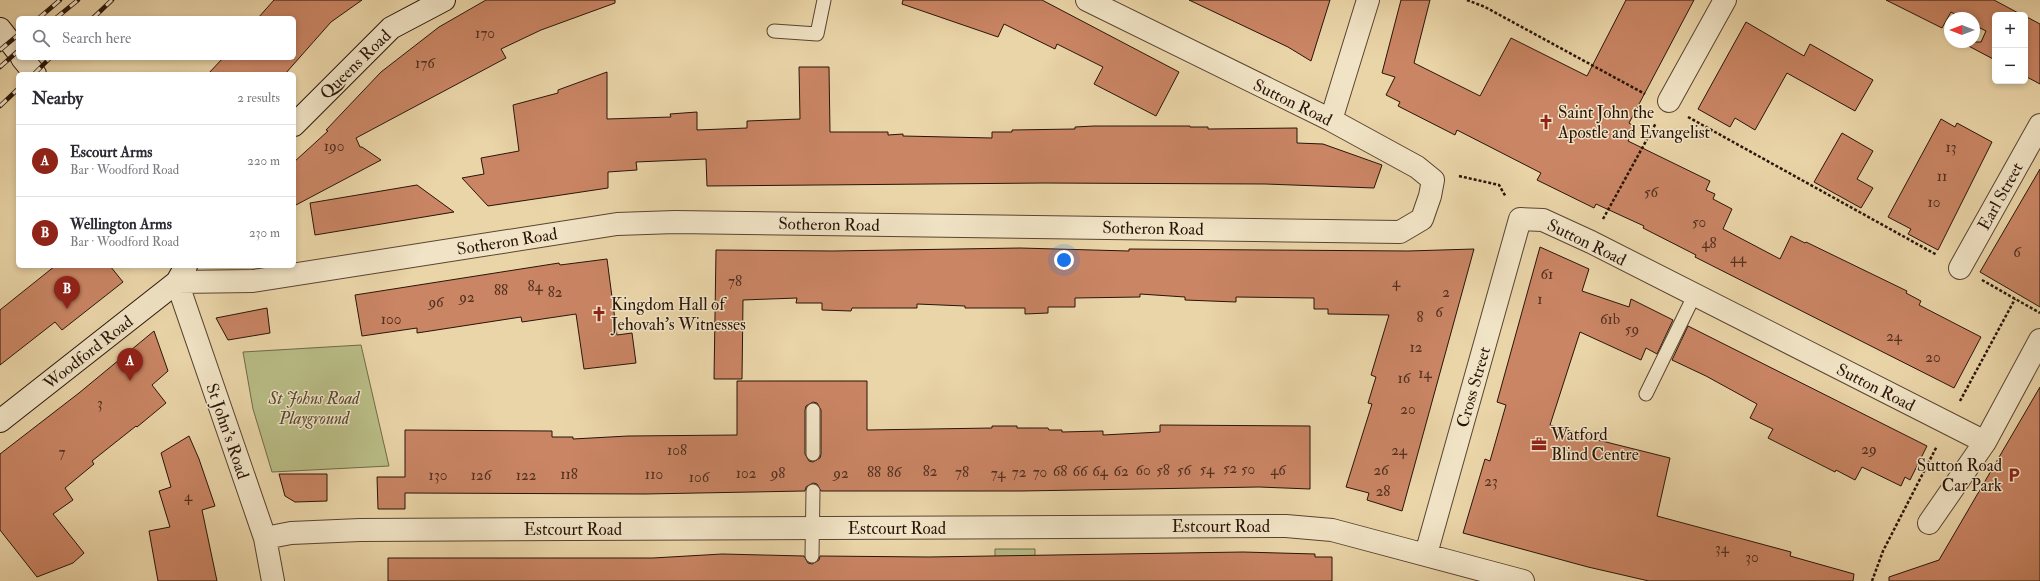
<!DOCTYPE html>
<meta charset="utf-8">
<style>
:root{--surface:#fff;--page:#f2f2f3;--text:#2b2b33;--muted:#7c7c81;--line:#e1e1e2;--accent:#8f2418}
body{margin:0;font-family:"IM FELL Double Pica",serif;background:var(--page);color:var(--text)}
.controls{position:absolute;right:12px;top:12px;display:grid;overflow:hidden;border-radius:6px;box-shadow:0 2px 6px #0003}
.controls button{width:36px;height:36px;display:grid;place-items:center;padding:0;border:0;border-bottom:1px solid var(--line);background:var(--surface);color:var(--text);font:20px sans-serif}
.compass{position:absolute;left:1944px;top:12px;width:36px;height:36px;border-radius:50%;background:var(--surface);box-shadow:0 2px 6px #0003;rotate:270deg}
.you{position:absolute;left:1064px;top:260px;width:14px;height:14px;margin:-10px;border:3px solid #fff;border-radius:50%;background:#1a73e8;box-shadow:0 0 0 6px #1a73e833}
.badge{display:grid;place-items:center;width:26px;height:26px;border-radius:50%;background:var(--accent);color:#fff;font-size:13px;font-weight:700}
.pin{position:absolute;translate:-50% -33px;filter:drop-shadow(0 1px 2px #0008)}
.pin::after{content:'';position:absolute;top:21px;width:14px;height:12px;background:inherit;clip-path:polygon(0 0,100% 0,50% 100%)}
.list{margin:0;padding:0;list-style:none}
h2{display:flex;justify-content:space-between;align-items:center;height:52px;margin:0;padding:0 16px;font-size:17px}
h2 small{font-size:13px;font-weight:400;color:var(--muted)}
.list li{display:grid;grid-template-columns:26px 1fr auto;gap:12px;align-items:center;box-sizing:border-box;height:72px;padding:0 16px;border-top:1px solid var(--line)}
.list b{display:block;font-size:15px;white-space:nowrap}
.list p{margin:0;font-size:13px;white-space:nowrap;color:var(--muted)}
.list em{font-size:13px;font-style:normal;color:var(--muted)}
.icon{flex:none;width:22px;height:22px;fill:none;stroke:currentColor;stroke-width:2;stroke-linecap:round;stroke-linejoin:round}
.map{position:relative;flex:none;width:2040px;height:581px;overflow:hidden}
.search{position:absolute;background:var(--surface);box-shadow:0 2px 6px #0003;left:16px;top:16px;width:280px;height:44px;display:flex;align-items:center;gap:10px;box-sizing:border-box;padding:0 14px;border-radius:6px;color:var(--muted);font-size:15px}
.panel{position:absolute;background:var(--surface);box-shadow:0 2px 6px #0003;left:16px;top:72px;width:280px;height:196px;border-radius:6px}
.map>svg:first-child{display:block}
</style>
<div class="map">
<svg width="2040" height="581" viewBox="0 0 2040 581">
<rect width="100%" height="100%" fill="#ead5a8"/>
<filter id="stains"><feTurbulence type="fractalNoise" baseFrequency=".005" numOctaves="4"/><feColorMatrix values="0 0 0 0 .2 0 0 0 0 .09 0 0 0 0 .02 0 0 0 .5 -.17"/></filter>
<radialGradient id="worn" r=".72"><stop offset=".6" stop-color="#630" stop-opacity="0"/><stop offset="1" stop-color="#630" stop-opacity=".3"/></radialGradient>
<path fill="#b9bd86" stroke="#716848" d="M 361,345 L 389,466 L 272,472 L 253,409 L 243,352 Z
M 995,549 L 1035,549 L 1035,581 L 995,581 Z"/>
<path fill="#ca8564" stroke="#291409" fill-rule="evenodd" d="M 274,0 L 362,0 L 331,22 L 285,74 L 208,74 L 223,58 L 294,58 L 294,18 L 258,18 Z
M 486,0 L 615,0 L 615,3 L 541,30 L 501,49 L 506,58 L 356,138 L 360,147 L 362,147 L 381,160 L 294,206 L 294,162 L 328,131 L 326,130 L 381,72 L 439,27 Z
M 903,0 L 1042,0 L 1179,72 L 1156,116 L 1094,84 L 1103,67 L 1057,44 L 1055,49 L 1004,24 L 998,37 L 902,4 Z
M 1189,0 L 1330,0 L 1311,61 L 1288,47 Z
M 1401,0 L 1430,0 L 1414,63 L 1480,96 L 1511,38 L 1587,76 L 1626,0 L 1694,0 L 1629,123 L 1635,127 L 1628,141 L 1710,181 L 1706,190 L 1715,194 L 1713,199 L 1732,209 L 1723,229 L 1780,259 L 1791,236 L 1805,243 L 1806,242 L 1907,291 L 1906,293 L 1921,301 L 1919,305 L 1981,337 L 1954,388 L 1695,257 L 1696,255 L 1643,228 L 1644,226 L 1596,204 L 1594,208 L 1537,180 L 1541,173 L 1457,130 L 1455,135 L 1398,106 L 1400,102 L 1386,95 L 1395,77 L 1382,73 Z
M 1886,0 L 1994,0 L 2022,15 L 1995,15 L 1995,60 L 1961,42 L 1981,42 L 1986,31 L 1974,25 L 1974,18 L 1962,18 L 1951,12 L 1942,28 Z
M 2025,16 L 2040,24 L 2040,84 L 2025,76 Z
M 1746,22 L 1804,56 L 1810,44 L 1873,80 L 1855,111 L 1787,73 L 1755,130 L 1735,118 L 1730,127 L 1698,109 Z
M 799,67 L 829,67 L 830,132 L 888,132 L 888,135 L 903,134 L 903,136 L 992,138 L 992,132 L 1012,132 L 1012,130 L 1075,129 L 1075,127 L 1094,126 L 1190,126 L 1190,127 L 1208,127 L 1208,129 L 1297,128 L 1297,143 L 1323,144 L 1382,165 L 1374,188 L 1265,184 L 1044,183 L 707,186 L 706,159 L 636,162 L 637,170 L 608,172 L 608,188 L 488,206 L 462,178 L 484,174 L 481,158 L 519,151 L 513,105 L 558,93 L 558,90 L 607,72 L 607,119 L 671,117 L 670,114 L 697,112 L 697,130 L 747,128 L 747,121 L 800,119 Z
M 1941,119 L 1955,127 L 1957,123 L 1992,142 L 1938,250 L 1908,234 L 1911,229 L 1888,217 Z
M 1842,133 L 1873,151 L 1857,179 L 1873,188 L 1861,208 L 1814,182 Z
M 2040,169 L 2040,307 L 1980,272 Z
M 417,185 L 454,212 L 315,235 L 310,203 Z
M 1540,247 L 1589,269 L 1582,291 L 1629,307 L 1631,299 L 1673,320 L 1657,354 L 1646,348 L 1641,360 L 1580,332 L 1550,425 L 1587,436 L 1586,437 L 1670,458 L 1657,516 L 1791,552 L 1790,556 L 1854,574 L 1853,581 L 1649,581 L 1588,567 L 1463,533 L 1485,459 L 1490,461 L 1506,405 L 1497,402 Z
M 1020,248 L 1129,251 L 1129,249 L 1408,251 L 1474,249 L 1402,511 L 1367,500 L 1369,493 L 1346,487 L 1372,404 L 1368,403 L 1376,377 L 1371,375 L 1389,315 L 1328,314 L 1328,309 L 1314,309 L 1314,298 L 1236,297 L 1236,302 L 1185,300 L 1185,297 L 1140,294 L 1140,297 L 1075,298 L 1075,307 L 1048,307 L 1048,313 L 1025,314 L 1025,308 L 965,308 L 965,306 L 917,304 L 917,308 L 852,308 L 851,311 L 822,310 L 822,303 L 796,303 L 797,298 L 743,300 L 742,379 L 714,379 L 716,250 L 833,251 Z
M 607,259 L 617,335 L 632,333 L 636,363 L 584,369 L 576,314 L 522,322 L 521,317 L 417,333 L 417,328 L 362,336 L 355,295 L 559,263 L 560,265 Z
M 55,266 L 110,266 L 123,282 L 62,330 L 55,322 L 0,365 L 0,310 Z
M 267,308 L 270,333 L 228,340 L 216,318 Z
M 1688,326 L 1927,446 L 1910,480 L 1905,477 L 1901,486 L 1862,467 L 1855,480 L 1836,470 L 1835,472 L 1768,438 L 1773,429 L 1750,418 L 1757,404 L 1706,376 L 1672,360 Z
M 154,331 L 168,371 L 152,385 L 166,403 L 137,427 L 136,426 L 92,461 L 94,464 L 65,488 L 73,500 L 53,514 L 84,553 L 73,563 L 37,577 L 0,530 L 0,454 L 79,393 Z
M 737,381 L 867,381 L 867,430 L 992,428 L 992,426 L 1017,426 L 1017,428 L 1048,428 L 1049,430 L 1062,430 L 1062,432 L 1103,431 L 1103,435 L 1160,432 L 1160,425 L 1310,426 L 1310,489 L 1259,487 L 1022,491 L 821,491 L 817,484 L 813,483 L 806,487 L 805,491 L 645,494 L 405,493 L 405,509 L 378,509 L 377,477 L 405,477 L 405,430 L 552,431 L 552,437 L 573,437 L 573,439 L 628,436 L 737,435 ZM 813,402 L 817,403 L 821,410 L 821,454 L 820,458 L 813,462 L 809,461 L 805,454 L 805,410 L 806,406 Z
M 2040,387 L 2040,581 L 1889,581 L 1889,577 L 1939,560 Z
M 189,436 L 199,459 L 215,506 L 202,510 L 217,581 L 158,581 L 149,531 L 170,527 L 159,491 L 171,487 L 161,453 Z
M 279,474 L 327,474 L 327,501 L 295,502 L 285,496 Z
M 1243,552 L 1315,554 L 1315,557 L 1332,557 L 1332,581 L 388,581 L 388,558 L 653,558 L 722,554 L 804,556 L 808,563 L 812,564 L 819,560 L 820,556 L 929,557 Z"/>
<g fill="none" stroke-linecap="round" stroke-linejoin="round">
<g stroke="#594431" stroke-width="15">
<path id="lane" d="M 774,31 L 817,34 L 824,0
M 1646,394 L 1694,296
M 813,410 L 813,454
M 812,556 L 813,491"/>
</g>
<g stroke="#594431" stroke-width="24">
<path id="street" d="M 1669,101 L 1725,0
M 1331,120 L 1368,0
M 1960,268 L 2040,125
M 1929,523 L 1985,442 L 2040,340
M 265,538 L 291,533 L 360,530 L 1286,526 L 1332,530 L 1523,581
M 1426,554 L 1520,219 L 1543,220 L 1591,242 L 1985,442
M 273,581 L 265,538 L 177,282 L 253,281 L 617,224 L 675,222 L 1400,232 L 1422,219 L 1430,196 L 1433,180 L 1417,167 L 1331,120 L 1087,0"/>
</g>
<g stroke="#291409" stroke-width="24">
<path id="secondary" d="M 0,29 L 18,52
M 22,58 L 35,74
M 294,125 L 391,28 L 444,0
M 0,421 L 177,282 L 186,266"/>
</g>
<path stroke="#291409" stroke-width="2.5" stroke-dasharray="3 2" stroke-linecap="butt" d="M 1467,0 L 1485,7 L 1645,94
M 1688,117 L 1937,255
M 1459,176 L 1499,185 L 1506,197
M 1603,219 L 1656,123
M 1982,280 L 2040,313
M 1960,401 L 2015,299
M 1872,581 L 1883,551 L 1937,446"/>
<use href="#lane" stroke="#f1e4c6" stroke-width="13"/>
<use href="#street" stroke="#f1e4c6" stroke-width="22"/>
<use href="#secondary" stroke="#f1e4c6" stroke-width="22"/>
<g stroke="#291409" stroke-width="4.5">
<path id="rail" d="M 39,18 L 60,0
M 56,18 L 78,0
M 93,18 L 112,0
M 0,50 L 18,35
M 0,67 L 18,51
M 34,74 L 50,58
M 0,106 L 18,89"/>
</g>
<use href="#rail" stroke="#f1e4c6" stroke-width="3" stroke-dasharray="9" stroke-linecap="butt"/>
</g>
<defs>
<g id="church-bare" transform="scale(1.2)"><path d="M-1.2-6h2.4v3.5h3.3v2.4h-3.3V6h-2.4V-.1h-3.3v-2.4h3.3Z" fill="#8f2418" stroke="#f1e4c6" stroke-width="2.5" paint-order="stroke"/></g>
<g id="office-bare" transform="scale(1.2)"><path d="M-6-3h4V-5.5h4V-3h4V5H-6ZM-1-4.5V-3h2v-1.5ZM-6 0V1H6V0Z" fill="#8f2418" stroke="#f1e4c6" stroke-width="2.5" paint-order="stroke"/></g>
<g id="parking-bare" transform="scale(1.2)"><path d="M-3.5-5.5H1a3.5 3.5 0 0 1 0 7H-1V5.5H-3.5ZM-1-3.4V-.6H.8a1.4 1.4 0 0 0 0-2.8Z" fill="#8f2418" stroke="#f1e4c6" stroke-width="2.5" paint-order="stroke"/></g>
</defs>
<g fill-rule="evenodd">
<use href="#church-bare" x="1546" y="122"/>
<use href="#church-bare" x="599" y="314"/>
<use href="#office-bare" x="1539" y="444"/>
<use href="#parking-bare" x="2014" y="475"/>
</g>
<g text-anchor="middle" stroke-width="3" stroke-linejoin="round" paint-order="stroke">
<g font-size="15" fill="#513020">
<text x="485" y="38">170</text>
<text x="425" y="68">176</text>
<text x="334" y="151">190</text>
<text x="1951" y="152">13</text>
<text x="1942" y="181">11</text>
<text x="1651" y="197">56</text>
<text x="1934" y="207">10</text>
<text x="1699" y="227">50</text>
<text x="1709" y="248">48</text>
<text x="2017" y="257">6</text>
<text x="1738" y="263">44</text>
<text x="1547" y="279">61</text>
<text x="735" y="286">78</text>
<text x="1396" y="287">4</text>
<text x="535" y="291">84</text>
<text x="501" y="295">88</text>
<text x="555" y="297">82</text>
<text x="1446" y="297">2</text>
<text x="467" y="302">92</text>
<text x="1540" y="304">1</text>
<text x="436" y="307">96</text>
<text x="1439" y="317">6</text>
<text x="1420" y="322">8</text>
<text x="391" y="324">100</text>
<text x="1610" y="324">61b</text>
<text x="1632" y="334">59</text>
<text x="1894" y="341">24</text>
<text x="1416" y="352">12</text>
<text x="1933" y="362">20</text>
<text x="1425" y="378">14</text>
<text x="1404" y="383">16</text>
<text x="100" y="408">3</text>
<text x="1408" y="414">20</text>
<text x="1869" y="454">29</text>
<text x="677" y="455">108</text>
<text x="1399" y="455">24</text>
<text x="62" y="457">7</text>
<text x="1230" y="473">52</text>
<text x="1207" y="474">54</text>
<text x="1248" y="474">50</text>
<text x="1143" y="475">60</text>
<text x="1163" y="475">58</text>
<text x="1184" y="475">56</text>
<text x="1278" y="475">46</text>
<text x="1381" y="475">26</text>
<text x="930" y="476">82</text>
<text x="1060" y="476">68</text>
<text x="1080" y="476">66</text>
<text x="1100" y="476">64</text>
<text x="1121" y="476">62</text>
<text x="874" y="477">88</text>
<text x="894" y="477">86</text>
<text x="962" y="477">78</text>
<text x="1019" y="477">72</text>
<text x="1040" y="477">70</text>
<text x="746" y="478">102</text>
<text x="778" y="478">98</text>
<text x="841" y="478">92</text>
<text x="998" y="478">74</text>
<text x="569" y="479">118</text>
<text x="654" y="479">110</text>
<text x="438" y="480">130</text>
<text x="481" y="480">126</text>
<text x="526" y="480">122</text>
<text x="699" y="482">106</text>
<text x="1491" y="486">23</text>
<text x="1383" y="496">28</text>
<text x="188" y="501">4</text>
<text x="1722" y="553">34</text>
<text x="1752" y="562">30</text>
</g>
<g font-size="17" fill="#291409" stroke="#f1e4c6">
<text transform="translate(355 64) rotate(-44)" y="6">Queens Road</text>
<text transform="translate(1293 102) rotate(26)" y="6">Sutton Road</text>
<text transform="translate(2000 196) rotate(-61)" y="6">Earl Street</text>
<text transform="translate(829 224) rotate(1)" y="6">Sotheron Road</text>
<text transform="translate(1153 228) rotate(1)" y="6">Sotheron Road</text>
<text transform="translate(507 241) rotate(-9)" y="6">Sotheron Road</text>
<text transform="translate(1587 242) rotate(26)" y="6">Sutton Road</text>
<text transform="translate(88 352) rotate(-38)" y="6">Woodford Road</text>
<text transform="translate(1473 387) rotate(-74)" y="6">Cross Street</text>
<text transform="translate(1876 387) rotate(27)" y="6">Sutton Road</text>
<text transform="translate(228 431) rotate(71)" y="6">St John's Road</text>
<text x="1221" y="532">Estcourt Road</text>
<text x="897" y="534">Estcourt Road</text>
<text x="573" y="535">Estcourt Road</text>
</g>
<g font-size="17" fill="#291409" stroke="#f1e4c6" text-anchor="start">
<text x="1558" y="118">Saint John the<tspan x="1558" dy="20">Apostle and Evangelist</tspan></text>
<text x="611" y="310">Kingdom Hall of<tspan x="611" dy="20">Jehovah's Witnesses</tspan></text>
<text x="1551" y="440">Watford<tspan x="1551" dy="20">Blind Centre</tspan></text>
<text x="2002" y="471" text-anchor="end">Sutton Road<tspan x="2002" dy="20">Car Park</tspan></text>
</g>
<g font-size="17" font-style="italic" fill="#54472e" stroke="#f1e4c6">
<text x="314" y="404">St Johns Road<tspan x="314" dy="20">Playground</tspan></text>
</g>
</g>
<rect width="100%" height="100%" filter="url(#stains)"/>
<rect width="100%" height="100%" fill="url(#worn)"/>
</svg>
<div class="controls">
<button>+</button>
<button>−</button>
</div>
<svg class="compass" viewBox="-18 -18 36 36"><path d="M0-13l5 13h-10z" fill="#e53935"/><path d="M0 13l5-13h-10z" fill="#7c7c81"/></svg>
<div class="you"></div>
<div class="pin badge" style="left:130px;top:381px">A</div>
<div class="pin badge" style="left:67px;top:309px">B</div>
<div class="search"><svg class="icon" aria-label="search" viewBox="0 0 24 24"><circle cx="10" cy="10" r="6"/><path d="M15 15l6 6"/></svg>Search here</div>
<section class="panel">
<h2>Nearby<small>2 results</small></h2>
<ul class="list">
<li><span class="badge">A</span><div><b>Escourt Arms</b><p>Bar · Woodford Road</p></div><em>220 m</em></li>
<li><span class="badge">B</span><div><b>Wellington Arms</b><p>Bar · Woodford Road</p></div><em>230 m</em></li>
</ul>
</section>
</div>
